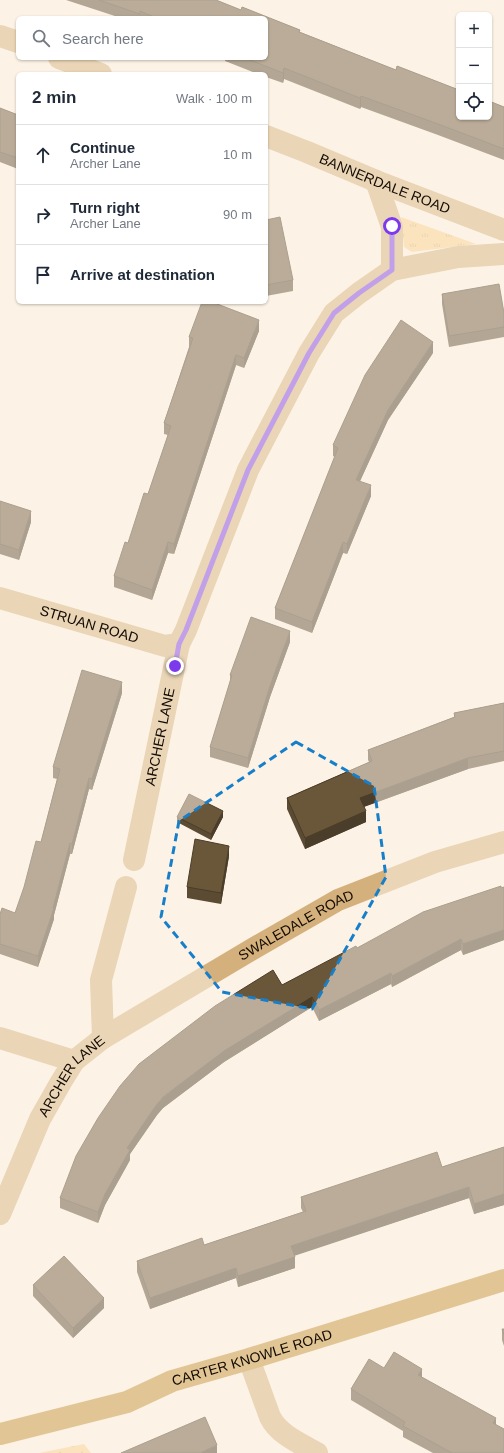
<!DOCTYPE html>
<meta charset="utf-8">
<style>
:root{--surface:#fff;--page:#f2f2f3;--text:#1f2937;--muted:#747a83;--line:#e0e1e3}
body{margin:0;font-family:Arial,sans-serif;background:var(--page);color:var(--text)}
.controls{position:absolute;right:12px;top:12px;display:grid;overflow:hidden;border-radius:6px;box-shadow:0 1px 3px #0004}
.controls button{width:36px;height:36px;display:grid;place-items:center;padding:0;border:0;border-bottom:1px solid var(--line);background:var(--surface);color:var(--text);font:20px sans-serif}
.stop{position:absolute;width:12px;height:12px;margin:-9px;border:3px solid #7c3aed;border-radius:50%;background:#fff}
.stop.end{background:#7c3aed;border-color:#fff;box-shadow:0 1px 4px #0008}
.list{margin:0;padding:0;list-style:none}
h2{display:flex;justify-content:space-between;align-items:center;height:52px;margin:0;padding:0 16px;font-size:17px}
h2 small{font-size:13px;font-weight:400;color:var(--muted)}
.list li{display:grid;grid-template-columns:26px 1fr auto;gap:12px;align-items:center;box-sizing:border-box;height:60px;padding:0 16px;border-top:1px solid var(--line)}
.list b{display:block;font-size:15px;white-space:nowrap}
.list p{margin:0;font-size:13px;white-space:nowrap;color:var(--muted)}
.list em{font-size:13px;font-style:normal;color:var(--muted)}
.icon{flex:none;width:22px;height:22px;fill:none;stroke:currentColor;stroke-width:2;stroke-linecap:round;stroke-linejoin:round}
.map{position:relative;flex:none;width:504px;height:1453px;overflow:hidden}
.search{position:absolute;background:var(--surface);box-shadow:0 1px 3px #0004;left:16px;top:16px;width:252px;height:44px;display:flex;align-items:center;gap:10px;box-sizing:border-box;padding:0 14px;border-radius:6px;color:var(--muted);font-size:15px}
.panel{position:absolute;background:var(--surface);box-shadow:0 1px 3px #0004;left:16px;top:72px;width:252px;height:232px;border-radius:6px}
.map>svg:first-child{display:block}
</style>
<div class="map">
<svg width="504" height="1453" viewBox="0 0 504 1453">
<defs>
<pattern id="grass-tufts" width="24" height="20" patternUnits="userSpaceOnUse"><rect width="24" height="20" fill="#fbd18f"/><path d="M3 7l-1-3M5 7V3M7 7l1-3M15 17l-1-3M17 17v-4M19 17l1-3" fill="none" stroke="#d6b27a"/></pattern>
<pattern id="forest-firs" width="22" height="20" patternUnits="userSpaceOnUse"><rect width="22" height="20" fill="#fbd18f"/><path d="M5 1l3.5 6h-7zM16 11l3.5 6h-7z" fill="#d6b27a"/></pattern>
</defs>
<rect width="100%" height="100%" fill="#fcf3e6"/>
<path fill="url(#grass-tufts)" d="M 401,217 L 476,244 L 412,252 L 404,247 Z"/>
<path fill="url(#forest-firs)" d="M 84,1444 L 91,1453 L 39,1453 Z"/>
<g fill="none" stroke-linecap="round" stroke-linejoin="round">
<g stroke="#d4b17c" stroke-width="22">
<path d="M 0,36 L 18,42"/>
<path d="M 59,58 L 101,74"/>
<path id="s1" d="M 266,136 L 307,152 L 376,181 L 504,230"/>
<path d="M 376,181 L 392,227 L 392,270"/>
<path id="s2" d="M 0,598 L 165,646 L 179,644"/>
<path id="s3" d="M 134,860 L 179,644 L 186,630 L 248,470 L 309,353 L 334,313 L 359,293 L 392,270 L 458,257 L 504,254"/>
<path d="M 0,1038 L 74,1061"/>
<path d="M 103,1038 L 101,980 L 126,887"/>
<path id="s4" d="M 0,1214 L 40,1119 L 61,1082 L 74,1061 L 103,1038 L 256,947 L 338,900 L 435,862 L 504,842"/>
<path d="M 249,1359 L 270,1417 C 279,1435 300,1443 317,1453"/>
</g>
<path stroke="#c28f34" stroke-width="22" id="s5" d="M 0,1434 L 127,1402 L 172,1381 L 249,1359 L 504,1280"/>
</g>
<path fill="#5b4b32" d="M 66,0 L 216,0 L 241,10 L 242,7 L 300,30 L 300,32 L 396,70 L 397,66 L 459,90 L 459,117 L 489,117 L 489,101 L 504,107 L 504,160 L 438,135 L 361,107 L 360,109 L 284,79 L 283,83 L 266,77 L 266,74 L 258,74 L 225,61 L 225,58 L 266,58 L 266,18 L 121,18 Z
M 0,108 L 18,115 L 18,169 L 0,162 Z
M 266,220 L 293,280 L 293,291 L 266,296 Z
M 442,294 L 504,313 L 504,337 L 449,347 L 442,304 Z
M 259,331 L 244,368 L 236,365 L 174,554 L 168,553 L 152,600 L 114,587 L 114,576 L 148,494 L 168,435 L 164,434 L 164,423 L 189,347 L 189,337 Z
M 433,353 L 388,420 L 360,481 L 371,496 L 347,554 L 343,553 L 312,633 L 275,619 L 275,608 L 335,457 L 333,456 L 333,445 Z
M 0,501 L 31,522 L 19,560 L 0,554 Z
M 290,642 L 270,697 L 248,768 L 210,757 L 210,747 L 230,682 L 230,675 Z
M 122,693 L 92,790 L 89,789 L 72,854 L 70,854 L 54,915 L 54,919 L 38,967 L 0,954 L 0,914 L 15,913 L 41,842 L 57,779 L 53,778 L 53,767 Z
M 504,703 L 504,761 L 468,769 L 364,807 L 366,822 L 305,849 L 287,809 L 287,798 L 369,762 L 368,760 L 368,750 L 454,717 L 454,713 Z
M 177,817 L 223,817 L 211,840 L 177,822 Z
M 229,856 L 221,904 L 187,898 L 187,887 Z
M 504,887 L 504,940 L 463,955 L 461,950 L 392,987 L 391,984 L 319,1021 L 312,1007 L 224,1062 L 163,1108 L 157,1115 L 130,1154 L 130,1160 L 105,1205 L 98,1223 L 60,1208 L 60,1198 L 282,985 L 357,948 Z
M 504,1147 L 504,1205 L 474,1214 L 469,1198 L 294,1255 L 295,1268 L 238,1287 L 236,1278 L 150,1309 L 137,1272 L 137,1261 L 204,1245 L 303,1212 L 301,1208 L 301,1197 L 442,1167 Z
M 33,1285 L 104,1308 L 73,1338 L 33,1296 Z
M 502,1329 L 504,1329 L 504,1346 L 502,1340 Z
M 422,1377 L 496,1424 L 504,1453 L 433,1453 L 403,1437 L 403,1431 L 351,1400 L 351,1389 Z"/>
<path fill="#4a3d29" d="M 284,68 L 284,79 L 283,83 L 283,73 Z
M 361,96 L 361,107 L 360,109 L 360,98 Z
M 259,320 L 259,331 L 244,368 L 244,358 Z
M 433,342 L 433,353 L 388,420 L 356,490 L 356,480 L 388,410 Z
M 236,355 L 236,365 L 174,554 L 174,544 Z
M 371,485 L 371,496 L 347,554 L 347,544 Z
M 31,511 L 31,522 L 19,560 L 19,550 Z
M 168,542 L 168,553 L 152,600 L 152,590 Z
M 343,542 L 343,553 L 312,633 L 312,622 Z
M 290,631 L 290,642 L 270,697 L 248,768 L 248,758 L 270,686 Z
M 122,682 L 122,693 L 92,790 L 92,779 Z
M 468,758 L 468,769 L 360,808 L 360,798 Z
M 89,778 L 89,789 L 72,854 L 72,844 Z
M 223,811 L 223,817 L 211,840 L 211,834 Z
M 366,811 L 366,822 L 305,849 L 305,838 Z
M 70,843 L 70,854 L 54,915 L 54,919 L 38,967 L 38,956 L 53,908 Z
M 229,846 L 229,856 L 221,904 L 221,893 Z
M 504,930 L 504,940 L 463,955 L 463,944 Z
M 461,939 L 461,950 L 392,987 L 392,976 Z
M 391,973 L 391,984 L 319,1021 L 319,1010 Z
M 312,997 L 312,1007 L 224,1062 L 163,1108 L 157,1115 L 130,1154 L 130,1160 L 105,1205 L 98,1223 L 98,1212 L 105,1194 L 127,1148 L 157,1104 L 163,1097 L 224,1051 Z
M 469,1187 L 469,1198 L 291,1257 L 291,1246 Z
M 504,1194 L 504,1205 L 474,1214 L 474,1204 Z
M 295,1257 L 295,1268 L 238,1287 L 238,1276 Z
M 236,1268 L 236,1278 L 150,1309 L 150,1298 Z
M 104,1298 L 104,1308 L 73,1338 L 73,1328 Z
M 422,1369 L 422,1380 L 418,1375 Z
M 496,1418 L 496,1428 L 493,1423 Z
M 217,1445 L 217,1453 L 200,1453 Z"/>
<path fill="#6a573a" stroke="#4a3d29" d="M 99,0 L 216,0 L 241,10 L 242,7 L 300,30 L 299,32 L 396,70 L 397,66 L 459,90 L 459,117 L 489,117 L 489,101 L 504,107 L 504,149 L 438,124 L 361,96 L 360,98 L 284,68 L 283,73 L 245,58 L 266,58 L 266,18 L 156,18 L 140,11 L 140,14 Z
M 0,108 L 18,115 L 18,158 L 0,152 Z
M 280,217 L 293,280 L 266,285 L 266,220 Z
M 499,284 L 504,313 L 504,327 L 449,336 L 442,294 Z
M 202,302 L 212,302 L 259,320 L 244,358 L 236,355 L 174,544 L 168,542 L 152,590 L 114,576 L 125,542 L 128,543 L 144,493 L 148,494 L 171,426 L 164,423 L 193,338 L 189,337 Z
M 401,320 L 433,342 L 388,410 L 356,480 L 371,485 L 347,544 L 343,542 L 312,622 L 275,608 L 338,448 L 333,445 L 365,375 Z
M 0,501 L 31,511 L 19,550 L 0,544 Z
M 251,617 L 290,631 L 270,686 L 248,758 L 210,747 L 232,675 L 230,675 Z
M 82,670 L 122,682 L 92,779 L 89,778 L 72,844 L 70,843 L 53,908 L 54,908 L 38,956 L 0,944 L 0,914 L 2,908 L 15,913 L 24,887 L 36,841 L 41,842 L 60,769 L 53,767 Z
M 504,703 L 504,751 L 468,758 L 360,798 L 366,811 L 305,838 L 287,798 L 372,761 L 368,750 L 455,717 L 454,713 Z
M 189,794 L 223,811 L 211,834 L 177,817 Z
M 195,839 L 229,846 L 221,893 L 187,887 Z
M 501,886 L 501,888 L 504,887 L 504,930 L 463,944 L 461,939 L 392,976 L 391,973 L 319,1010 L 312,997 L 224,1051 L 163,1097 L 157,1104 L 127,1148 L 130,1150 L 105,1194 L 98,1212 L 60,1198 L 76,1156 L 98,1118 L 120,1086 L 139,1064 L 215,1006 L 273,970 L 282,985 L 356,946 L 357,948 L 423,912 Z
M 504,1147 L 504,1194 L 474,1204 L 469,1187 L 291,1246 L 295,1257 L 238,1276 L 236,1268 L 150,1298 L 137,1261 L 202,1238 L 204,1245 L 306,1211 L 301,1197 L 437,1152 L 442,1167 Z
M 64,1256 L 104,1298 L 73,1328 L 33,1285 Z
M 502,1329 L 504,1329 L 504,1335 Z
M 394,1352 L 422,1369 L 418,1375 L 496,1418 L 493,1423 L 504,1429 L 504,1453 L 452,1453 L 403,1426 L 405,1422 L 351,1389 L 369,1359 L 384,1368 Z
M 205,1417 L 217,1445 L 200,1453 L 121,1453 Z"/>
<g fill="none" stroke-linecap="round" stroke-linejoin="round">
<path stroke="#7c3aed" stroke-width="5" d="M 175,666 L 179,644 L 186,630 L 248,470 L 309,353 L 334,313 L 359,293 L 392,270 L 392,226"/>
</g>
<path d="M0 0H504V1453H0ZM 296,742 L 374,786 L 386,877 L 312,1009 L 222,992 L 161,917 L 179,821 Z" fill="#fcf3e6" fill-opacity=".55" fill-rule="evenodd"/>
<path fill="none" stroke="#177fca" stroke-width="3" stroke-dasharray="8 5" stroke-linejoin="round" d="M 296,742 L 374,786 L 386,877 L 312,1009 L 222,992 L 161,917 L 179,821 Z"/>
<g text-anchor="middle" stroke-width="4" stroke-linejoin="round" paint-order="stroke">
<g font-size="14" fill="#120a02" stroke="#fff">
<text dy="5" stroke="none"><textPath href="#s1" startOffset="128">BANNERDALE ROAD</textPath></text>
<text dy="5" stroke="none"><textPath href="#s2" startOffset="93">STRUAN ROAD</textPath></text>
<text dy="5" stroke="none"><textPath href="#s3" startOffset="126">ARCHER LANE</textPath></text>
<text dy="5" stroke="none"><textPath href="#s4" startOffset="431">SWALEDALE ROAD</textPath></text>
<text dy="5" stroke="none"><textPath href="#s4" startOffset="157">ARCHER LANE</textPath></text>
<text dy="5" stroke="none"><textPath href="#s5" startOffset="264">CARTER KNOWLE ROAD</textPath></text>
</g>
</g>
</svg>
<div class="controls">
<button>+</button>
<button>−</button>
<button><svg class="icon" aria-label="locate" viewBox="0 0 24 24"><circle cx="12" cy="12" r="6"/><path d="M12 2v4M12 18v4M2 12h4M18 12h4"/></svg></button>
</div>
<div class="stop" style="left:392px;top:226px"></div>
<div class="stop end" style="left:175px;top:666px"></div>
<div class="search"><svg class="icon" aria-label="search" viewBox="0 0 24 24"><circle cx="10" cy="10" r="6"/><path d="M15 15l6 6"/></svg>Search here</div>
<section class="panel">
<h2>2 min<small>Walk · 100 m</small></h2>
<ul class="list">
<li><svg class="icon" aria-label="ahead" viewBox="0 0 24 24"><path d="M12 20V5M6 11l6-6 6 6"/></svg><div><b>Continue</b><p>Archer Lane</p></div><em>10 m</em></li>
<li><svg class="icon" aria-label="right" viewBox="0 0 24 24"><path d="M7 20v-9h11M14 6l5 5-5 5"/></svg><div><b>Turn right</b><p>Archer Lane</p></div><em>90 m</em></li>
<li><svg class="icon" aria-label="arrive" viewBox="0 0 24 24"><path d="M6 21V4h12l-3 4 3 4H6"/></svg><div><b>Arrive at destination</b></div></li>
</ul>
</section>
</div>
